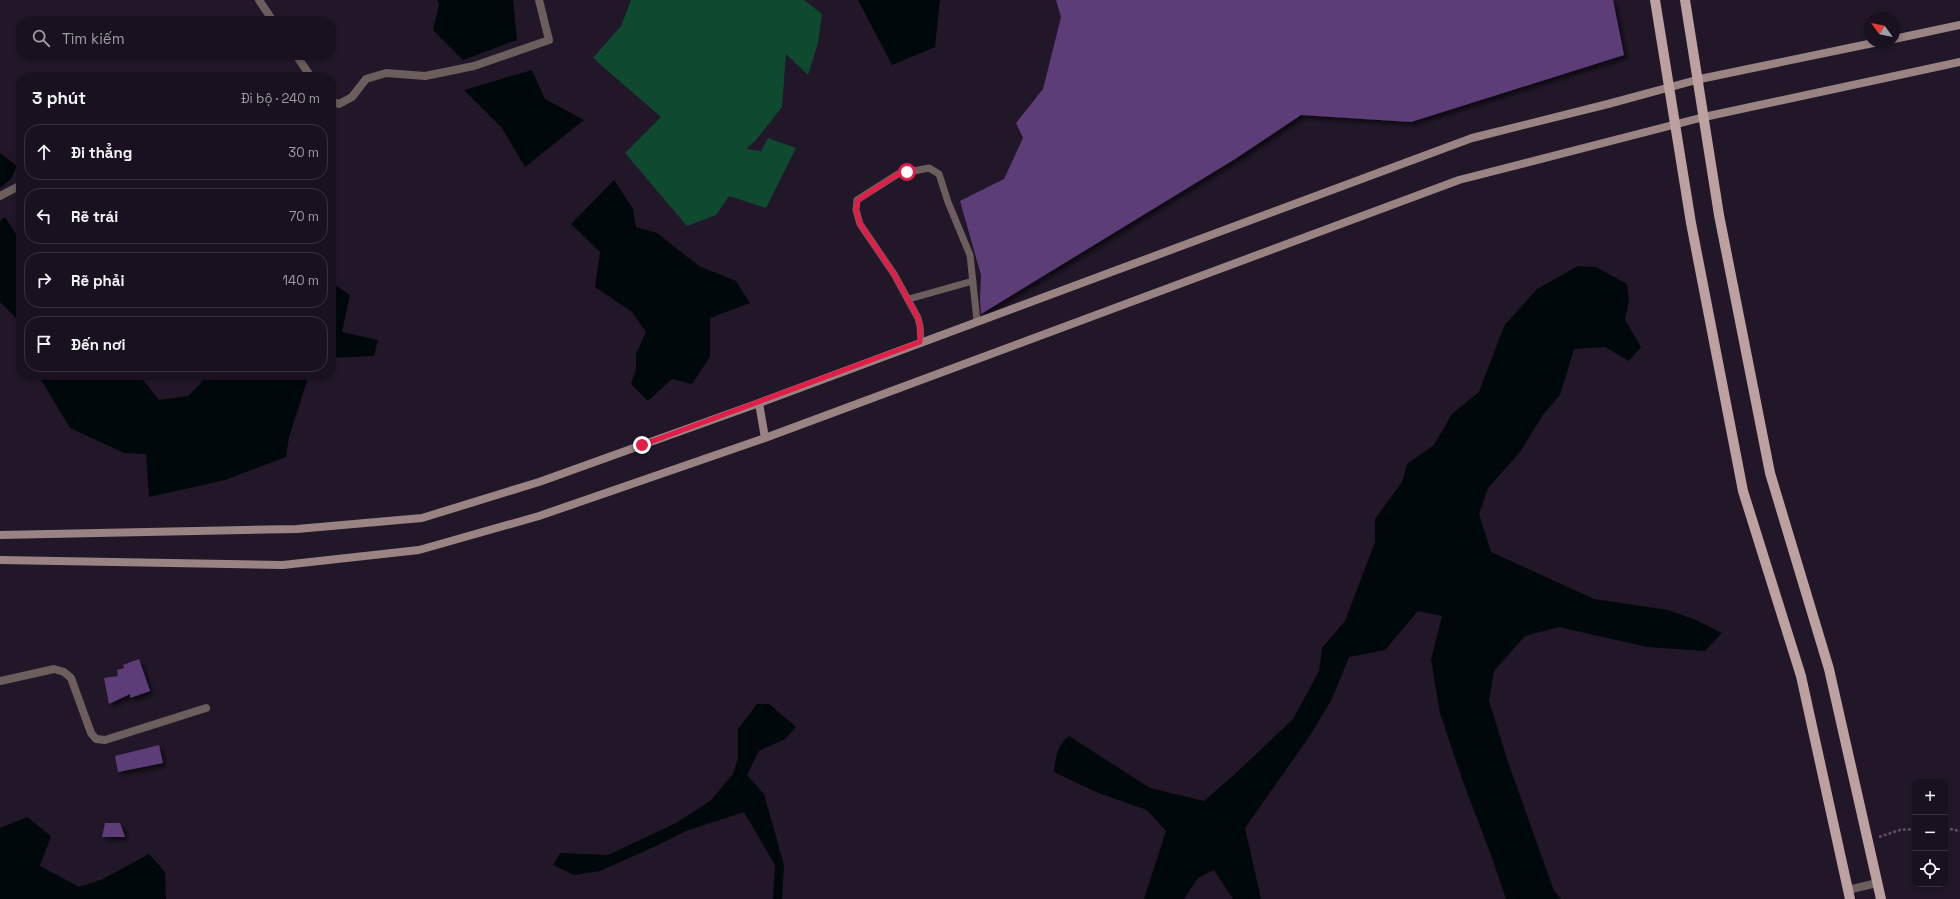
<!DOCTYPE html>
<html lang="vi">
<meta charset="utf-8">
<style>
:root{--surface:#19111f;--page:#221a28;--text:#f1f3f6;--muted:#9f9da4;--line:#37313d}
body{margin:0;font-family:"Space Grotesk",sans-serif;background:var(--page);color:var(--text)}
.controls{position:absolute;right:12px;bottom:12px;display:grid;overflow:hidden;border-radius:8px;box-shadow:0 2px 6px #0003}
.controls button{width:36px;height:36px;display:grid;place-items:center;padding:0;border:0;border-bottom:1px solid var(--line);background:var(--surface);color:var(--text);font:20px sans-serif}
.compass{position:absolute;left:1864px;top:12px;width:36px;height:36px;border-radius:50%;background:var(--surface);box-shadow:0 2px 6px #0003;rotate:303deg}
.stop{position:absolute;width:12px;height:12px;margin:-9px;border:3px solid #e11d48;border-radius:50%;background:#fff}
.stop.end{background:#e11d48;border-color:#fff;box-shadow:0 1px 4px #0008}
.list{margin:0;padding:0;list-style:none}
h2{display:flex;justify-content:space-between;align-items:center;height:52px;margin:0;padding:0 16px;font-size:17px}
h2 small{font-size:13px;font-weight:400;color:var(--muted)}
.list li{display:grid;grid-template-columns:26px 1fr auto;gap:12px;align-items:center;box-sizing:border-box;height:56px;margin:0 8px 8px;padding:0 8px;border:1px solid var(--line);border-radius:16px}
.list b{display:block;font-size:15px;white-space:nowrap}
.list em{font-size:13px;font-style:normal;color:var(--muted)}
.icon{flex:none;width:22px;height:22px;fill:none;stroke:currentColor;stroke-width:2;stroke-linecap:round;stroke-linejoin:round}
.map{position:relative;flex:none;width:1960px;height:899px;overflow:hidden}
.search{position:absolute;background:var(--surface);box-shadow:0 2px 6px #0003;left:16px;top:16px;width:320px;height:44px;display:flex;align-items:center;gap:10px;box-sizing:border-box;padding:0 14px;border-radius:16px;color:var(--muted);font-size:15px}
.panel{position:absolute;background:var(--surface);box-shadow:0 2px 6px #0003;left:16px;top:72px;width:320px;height:308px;border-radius:16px}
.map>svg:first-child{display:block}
</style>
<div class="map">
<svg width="1960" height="899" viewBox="0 0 1960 899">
<defs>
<filter id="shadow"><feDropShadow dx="3.5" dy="3.5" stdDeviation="2" flood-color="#0009"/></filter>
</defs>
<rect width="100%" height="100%" fill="#211729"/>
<path fill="#0e4930" d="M 631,0 L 804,0 L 822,14 L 818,43 L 808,75 L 786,54 L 782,107 L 756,140 L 746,149 L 761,151 L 768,138 L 796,148 L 766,208 L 729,196 L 716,215 L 687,226 L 625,153 L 661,117 L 593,58 L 621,26 Z"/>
<path fill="#01080b" d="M 437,0 L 513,0 L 517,40 L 463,60 L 433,30 L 439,5 Z
M 858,0 L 940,0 L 935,47 L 892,65 Z
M 532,70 L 545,99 L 584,120 L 525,167 L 502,128 L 464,90 Z
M 0,153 L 17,166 L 11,179 L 0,188 Z
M 614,180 L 633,209 L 636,227 L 657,233 L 699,266 L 736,281 L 750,303 L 710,318 L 710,357 L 692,384 L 672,379 L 648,401 L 631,384 L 636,369 L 636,354 L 646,332 L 632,312 L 595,287 L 600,252 L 571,224 Z
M 5,217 L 21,242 L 21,323 L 0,302 L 0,221 Z
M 1578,266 L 1596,267 L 1627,284 L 1629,300 L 1625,320 L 1641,347 L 1629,361 L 1605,347 L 1574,349 L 1560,395 L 1543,415 L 1520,452 L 1488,488 L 1479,514 L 1491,552 L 1594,599 L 1668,610 L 1696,620 L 1722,633 L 1705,651 L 1647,647 L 1559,627 L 1525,636 L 1494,671 L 1489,701 L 1509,765 L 1554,891 L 1561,899 L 1506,899 L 1491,855 L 1462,779 L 1440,713 L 1431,660 L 1442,616 L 1418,611 L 1385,650 L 1349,657 L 1332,699 L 1309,737 L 1245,828 L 1261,899 L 1233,899 L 1214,870 L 1198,878 L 1184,899 L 1144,899 L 1166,831 L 1147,810 L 1096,792 L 1054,772 C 1056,756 1057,746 1069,736 L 1150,788 L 1204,801 L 1236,773 L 1293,719 L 1319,671 L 1322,648 L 1345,621 L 1375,542 L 1375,519 L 1402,482 L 1407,464 L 1434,445 L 1452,414 L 1479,392 L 1504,326 L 1537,289 Z
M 331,282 L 350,295 L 342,332 L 378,340 L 374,356 L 331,358 Z
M 38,375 L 139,375 L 159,400 L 188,396 L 209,375 L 309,375 L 289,437 L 286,457 L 225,480 L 149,497 L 146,454 L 124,453 L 70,428 Z
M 757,704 L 769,704 L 796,727 L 785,739 L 759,751 L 747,775 L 764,794 L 784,865 L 782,899 L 773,899 L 775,865 L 744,812 L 686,831 L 656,846 L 600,871 L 574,875 L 553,865 L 560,853 L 608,855 L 676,823 L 710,801 L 733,774 L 738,758 L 738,729 Z
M 27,817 L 51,836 L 40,866 L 79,887 L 103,879 L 149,854 L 165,872 L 166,899 L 0,899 L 0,828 Z"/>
<path fill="#5c3c77" filter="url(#shadow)" d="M 1056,0 L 1613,0 L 1624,55 L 1411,122 L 1301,115 L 1235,159 L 981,314 L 980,300 L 981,275 L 960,201 L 1004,179 L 1023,138 L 1016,123 L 1043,89 L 1061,17 Z
M 139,659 L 150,691 L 130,698 L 130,694 L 109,704 L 104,678 L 118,676 L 117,670 L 124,668 L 123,665 Z
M 159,745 L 163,763 L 118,772 L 115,756 Z
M 105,823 L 120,823 L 125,837 L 102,837 Z"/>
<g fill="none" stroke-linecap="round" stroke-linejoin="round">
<path stroke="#5b5162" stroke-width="2.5" stroke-dasharray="3 2" stroke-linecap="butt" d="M 1945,828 L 1960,831
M 1879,837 L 1900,830 L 1915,829"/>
<path stroke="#6b5e5d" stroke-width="7" d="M 909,299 L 973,281
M 921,342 L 920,326 L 918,318 L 894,274 L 860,224 L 856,210 L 857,200 L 898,174 L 929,168 L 939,174 L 948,202 L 970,255 L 977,321"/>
<path stroke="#6b5e5d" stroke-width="8" d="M 259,0 L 273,21
M 296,55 L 311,77
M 331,101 L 339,104 L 352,97 L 366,79 L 386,73 L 425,76 L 474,66 L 549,40 L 539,0
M 0,196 L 21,185
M 0,681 L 54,669 L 64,672 L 71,678 L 91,733 L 96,739 L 105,740 L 206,708"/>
<path stroke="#6b5e5d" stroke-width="8" d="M 1848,890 L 1877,883"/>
<path stroke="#998483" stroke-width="8" d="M 1894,39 L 1960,25
M 759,403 L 765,438
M 0,535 L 297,529 L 422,518 L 539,482 L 759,403 L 1472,138 L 1608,104 L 1700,79 L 1878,42
M 0,560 L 283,565 L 419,550 L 539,516 L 765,438 L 1459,180 L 1704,117 L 1960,62"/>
<path stroke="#bda1a0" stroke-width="10" d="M 1655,0 L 1691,223 L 1743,491 L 1801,676 L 1850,899
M 1685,0 L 1719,215 L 1770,473 L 1829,669 L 1881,899"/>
</g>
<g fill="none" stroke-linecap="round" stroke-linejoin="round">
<path stroke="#e11d48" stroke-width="5" d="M 642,445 L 920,342 L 920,326 L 918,318 L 894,274 L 860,224 L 856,210 L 858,200 L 898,174 L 907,172"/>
</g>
</svg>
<div class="controls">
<button>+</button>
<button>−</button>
<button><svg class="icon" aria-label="locate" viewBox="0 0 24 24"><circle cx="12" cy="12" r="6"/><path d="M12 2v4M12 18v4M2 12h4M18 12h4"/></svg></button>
</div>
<svg class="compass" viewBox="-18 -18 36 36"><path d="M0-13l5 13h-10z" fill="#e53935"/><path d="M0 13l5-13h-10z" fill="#9f9da4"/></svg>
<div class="stop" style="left:907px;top:172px"></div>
<div class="stop end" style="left:642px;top:445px"></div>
<div class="search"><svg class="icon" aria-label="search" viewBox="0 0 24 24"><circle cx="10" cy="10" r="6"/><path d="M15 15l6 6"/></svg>Tìm kiếm</div>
<section class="panel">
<h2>3 phút<small>Đi bộ · 240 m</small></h2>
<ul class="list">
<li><svg class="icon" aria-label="ahead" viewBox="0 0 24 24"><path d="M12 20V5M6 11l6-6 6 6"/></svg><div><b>Đi thẳng</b></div><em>30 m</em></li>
<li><svg class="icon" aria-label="left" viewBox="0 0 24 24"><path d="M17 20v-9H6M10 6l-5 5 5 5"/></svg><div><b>Rẽ trái</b></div><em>70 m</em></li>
<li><svg class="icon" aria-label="right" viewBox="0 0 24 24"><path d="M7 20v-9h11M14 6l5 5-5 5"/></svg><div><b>Rẽ phải</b></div><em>140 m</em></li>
<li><svg class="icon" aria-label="arrive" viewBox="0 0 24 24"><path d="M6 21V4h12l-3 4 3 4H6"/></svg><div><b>Đến nơi</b></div></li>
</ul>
</section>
</div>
